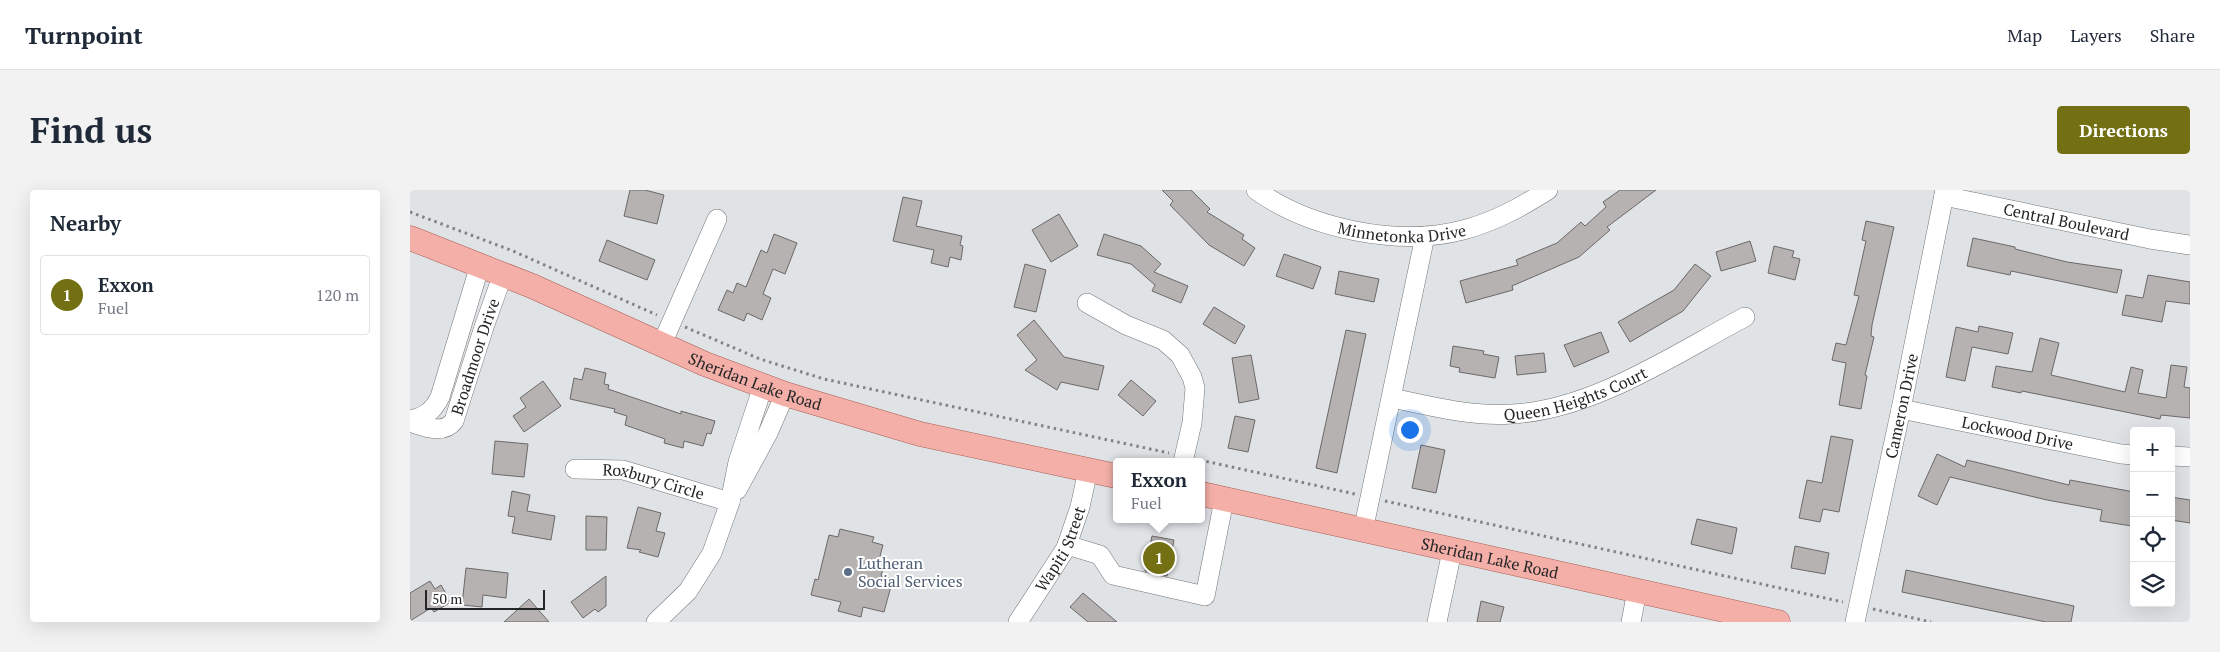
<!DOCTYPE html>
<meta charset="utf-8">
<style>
:root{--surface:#fff;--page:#f2f2f3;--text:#1f2937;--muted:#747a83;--line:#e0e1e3;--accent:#727013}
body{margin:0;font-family:"PT Serif",serif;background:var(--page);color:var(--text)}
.controls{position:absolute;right:15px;bottom:15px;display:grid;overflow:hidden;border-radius:5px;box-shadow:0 5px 20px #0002}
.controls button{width:45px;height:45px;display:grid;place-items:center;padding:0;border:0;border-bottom:1px solid var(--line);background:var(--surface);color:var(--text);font:25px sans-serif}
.scale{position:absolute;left:15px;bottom:12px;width:120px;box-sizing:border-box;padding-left:5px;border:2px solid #242526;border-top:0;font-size:14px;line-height:18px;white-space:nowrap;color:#242526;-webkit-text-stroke:4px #fff;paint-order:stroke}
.you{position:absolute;left:999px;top:239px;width:18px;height:18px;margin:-12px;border:4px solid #fff;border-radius:50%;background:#1a73e8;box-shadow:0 0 0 8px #1a73e833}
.badge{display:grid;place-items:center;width:32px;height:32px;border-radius:50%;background:var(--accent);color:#fff;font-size:16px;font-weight:700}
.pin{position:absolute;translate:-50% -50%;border:2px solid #fff;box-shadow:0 1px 5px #0006}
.popup{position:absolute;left:703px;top:268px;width:92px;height:65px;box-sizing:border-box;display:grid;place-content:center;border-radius:5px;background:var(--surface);filter:drop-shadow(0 1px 4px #0005);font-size:16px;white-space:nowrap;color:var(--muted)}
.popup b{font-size:19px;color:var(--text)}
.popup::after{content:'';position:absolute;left:50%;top:100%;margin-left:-10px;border:10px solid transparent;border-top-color:var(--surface)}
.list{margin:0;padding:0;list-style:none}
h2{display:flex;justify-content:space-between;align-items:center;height:65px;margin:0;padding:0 20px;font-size:21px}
h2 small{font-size:16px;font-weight:400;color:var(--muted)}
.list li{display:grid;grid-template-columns:32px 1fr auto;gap:15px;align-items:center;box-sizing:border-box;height:80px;margin:0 10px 10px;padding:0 10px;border:1px solid var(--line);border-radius:5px}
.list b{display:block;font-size:19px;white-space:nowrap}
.list p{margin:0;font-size:16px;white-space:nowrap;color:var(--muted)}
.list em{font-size:16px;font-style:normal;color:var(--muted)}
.icon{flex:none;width:28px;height:28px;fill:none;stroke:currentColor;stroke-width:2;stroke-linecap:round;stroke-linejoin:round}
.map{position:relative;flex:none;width:1780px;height:432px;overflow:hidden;border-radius:5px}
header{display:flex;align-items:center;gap:30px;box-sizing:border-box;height:70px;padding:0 25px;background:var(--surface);border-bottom:1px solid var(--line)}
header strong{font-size:24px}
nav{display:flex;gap:28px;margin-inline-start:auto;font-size:18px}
.intro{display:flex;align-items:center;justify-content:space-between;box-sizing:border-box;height:120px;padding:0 30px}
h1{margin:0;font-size:35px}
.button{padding:12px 22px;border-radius:5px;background:var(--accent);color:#fff;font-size:18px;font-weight:700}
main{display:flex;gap:30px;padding:0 30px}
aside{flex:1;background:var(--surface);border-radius:5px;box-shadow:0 5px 20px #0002}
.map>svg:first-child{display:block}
</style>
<header>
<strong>Turnpoint</strong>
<nav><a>Map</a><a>Layers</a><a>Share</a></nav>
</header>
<div class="intro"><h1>Find us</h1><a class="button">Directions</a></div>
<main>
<aside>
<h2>Nearby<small></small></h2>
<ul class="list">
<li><span class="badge">1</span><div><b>Exxon</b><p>Fuel</p></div><em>120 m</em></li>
</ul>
</aside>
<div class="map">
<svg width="1780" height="432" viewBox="0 0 1780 432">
<rect width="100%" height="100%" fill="#e0e3e6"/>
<path fill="#b7b2b2" stroke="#6c6868" d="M 220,0 L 235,0 L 254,5 L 247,34 L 214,26 Z
M 752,0 L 781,0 L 800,19 L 797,22 L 834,45 L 832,49 L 845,58 L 834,76 L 799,55 L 760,15 L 763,11 Z
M 1210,0 L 1246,0 L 1197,37 L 1200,40 L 1169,67 L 1102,96 L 1103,100 L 1056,113 L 1050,91 L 1108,75 L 1106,70 L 1147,53 L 1171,32 L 1175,36 L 1196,17 L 1193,12 Z
M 493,7 L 512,11 L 506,36 L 552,46 L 550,55 L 553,56 L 551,70 L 540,67 L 538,77 L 521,73 L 524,60 L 483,51 Z
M 649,24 L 668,56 L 641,72 L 622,40 Z
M 1456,31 L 1484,37 L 1462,135 L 1461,146 L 1464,147 L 1455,185 L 1457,186 L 1451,219 L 1429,215 L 1436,173 L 1422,170 L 1426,153 L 1436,155 L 1449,106 L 1444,105 L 1456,51 L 1452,50 Z
M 364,44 L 387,53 L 375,84 L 363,79 L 353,104 L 361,108 L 352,130 L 337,123 L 334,131 L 308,120 L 317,100 L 323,103 L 327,93 L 336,97 L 351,60 L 357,63 Z
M 694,44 L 731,56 L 751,74 L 744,82 L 778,96 L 771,113 L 742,101 L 745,95 L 721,74 L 687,65 Z
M 1563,48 L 1605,57 L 1605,59 L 1657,72 L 1712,80 L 1707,103 L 1601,81 L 1600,85 L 1557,76 Z
M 197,50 L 245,70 L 237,90 L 189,71 Z
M 1340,51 L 1346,71 L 1311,81 L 1306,62 Z
M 1364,56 L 1384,61 L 1382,67 L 1390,69 L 1385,90 L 1358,83 Z
M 874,64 L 911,77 L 903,99 L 866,86 Z
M 615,74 L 636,80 L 626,122 L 604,117 Z
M 1285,74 L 1301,86 L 1273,121 L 1220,152 L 1208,132 L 1264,100 Z
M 929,81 L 969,89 L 964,112 L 925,104 Z
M 1738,85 L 1780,92 L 1780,114 L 1756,111 L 1752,132 L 1712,125 L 1716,105 L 1733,108 Z
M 804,117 L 835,136 L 825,154 L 793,134 Z
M 624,130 L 654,167 L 694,176 L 688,200 L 651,192 L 647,200 L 615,180 L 627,170 L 607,145 Z
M 1569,136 L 1603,143 L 1598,164 L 1562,157 L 1555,191 L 1536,187 L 1546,137 L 1568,142 Z
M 936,140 L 956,144 L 927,283 L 906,278 Z
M 1191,142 L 1199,162 L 1164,177 L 1154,155 Z
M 1630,148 L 1649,153 L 1641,185 L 1715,202 L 1721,177 L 1733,180 L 1728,203 L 1756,208 L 1761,175 L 1777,177 L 1774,197 L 1780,198 L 1780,228 L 1751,225 L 1750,229 L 1612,201 L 1611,203 L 1582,197 L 1586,176 L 1622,182 Z
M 1043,156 L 1074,161 L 1073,164 L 1089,167 L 1085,188 L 1049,182 L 1050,178 L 1040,176 Z
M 1134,163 L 1136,182 L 1107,185 L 1105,166 Z
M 841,165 L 849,209 L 829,213 L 822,168 Z
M 175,178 L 196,183 L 194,194 L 199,195 L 198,199 L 271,224 L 271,221 L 305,231 L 301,244 L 297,243 L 293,256 L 274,251 L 273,258 L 254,253 L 255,249 L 215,235 L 217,226 L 204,222 L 205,219 L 160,209 L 164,188 L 172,190 Z
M 721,190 L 746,211 L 733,226 L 708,205 Z
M 133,191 L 151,216 L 114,242 L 103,226 L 116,217 L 110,208 Z
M 825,226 L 845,230 L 838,262 L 818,258 Z
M 1421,246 L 1443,250 L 1429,322 L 1413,319 L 1410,332 L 1389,328 L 1397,290 L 1412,293 Z
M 85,251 L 118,254 L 114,287 L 82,284 Z
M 1011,255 L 1035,260 L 1026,303 L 1002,298 Z
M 1527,264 L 1555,277 L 1557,270 L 1659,295 L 1660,290 L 1724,302 L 1722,336 L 1690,331 L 1692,320 L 1637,310 L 1540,287 L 1527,315 L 1508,306 Z
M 102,301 L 120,305 L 117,321 L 145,326 L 141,350 L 102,343 L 105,327 L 98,326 Z
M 1761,307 L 1780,310 L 1780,333 L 1761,330 Z
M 228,317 L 251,323 L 246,341 L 255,343 L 248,367 L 229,362 L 231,360 L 217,358 Z
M 176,326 L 197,327 L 196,360 L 176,360 Z
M 1287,329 L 1327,338 L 1322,364 L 1281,354 Z
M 430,339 L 464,347 L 462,352 L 473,355 L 470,366 L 476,367 L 471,386 L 483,389 L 474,422 L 453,417 L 451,427 L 428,421 L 431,412 L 401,405 L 405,389 L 408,390 L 419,345 L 428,347 Z
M 742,346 L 764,350 L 757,386 L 735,381 Z
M 1385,356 L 1419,363 L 1415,384 L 1381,378 Z
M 56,378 L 98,383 L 96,408 L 73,405 L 72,417 L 52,415 Z
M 1496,380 L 1664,416 L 1661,432 L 1636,432 L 1492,402 Z
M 196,386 L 196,416 L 188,422 L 185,419 L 173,428 L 161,412 Z
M 20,391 L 25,399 L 31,395 L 41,412 L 24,422 L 21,418 L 0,431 L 0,403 Z
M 673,403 L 707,432 L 678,432 L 660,417 Z
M 119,409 L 139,432 L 94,432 Z
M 1071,411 L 1094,417 L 1090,432 L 1067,432 Z"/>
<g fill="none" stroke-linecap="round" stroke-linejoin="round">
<g stroke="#727577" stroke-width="20">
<g id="minor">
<path id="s1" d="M 846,0 C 900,39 988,57 1053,40 C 1084,32 1111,17 1138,0"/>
<path id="s2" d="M 1534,6 L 1740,49 L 1780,55"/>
<path d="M 677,113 L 716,135 L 753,150 L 770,165 L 782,187 L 785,198 L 782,233 L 773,272"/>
<path d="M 251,156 L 307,29"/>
<path id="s3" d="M 982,208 C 1021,216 1062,227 1102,224 C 1183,220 1265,164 1335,127"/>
<path id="s4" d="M 1491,219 L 1711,264 L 1724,265"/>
<path d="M 0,230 C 15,227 23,221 30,207 L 70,75"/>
<path id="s5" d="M 0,232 C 15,237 33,245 44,231 L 74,137 L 93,84"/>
<path d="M 1761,266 L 1780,267"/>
<path id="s6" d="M 165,279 L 213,280 L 320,312"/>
<path d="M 327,300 L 358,243 L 375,204"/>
<path d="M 953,341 L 1015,46"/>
<path d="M 657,355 L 690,365 L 703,385 L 795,406 L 814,310"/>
<path d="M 246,432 L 278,401 L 302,363 L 320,312 L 328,272 L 353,196"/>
<path id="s7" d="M 608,432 L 656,358 L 670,317 L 678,280"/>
<path d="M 1027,432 L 1042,361"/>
<path d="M 1221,432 L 1227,401"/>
<path id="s8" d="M 1445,432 L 1491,219 L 1535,0"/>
</g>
</g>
<g stroke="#a75d55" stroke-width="25">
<g id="major">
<path id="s9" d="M 0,48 L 122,96 L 295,174 L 375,204 L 510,244 L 706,286"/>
<path id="s10" d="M 792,304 L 1368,432"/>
</g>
</g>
<path stroke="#818385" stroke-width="3" stroke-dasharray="2.5 4" stroke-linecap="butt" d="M 0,22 L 103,61 L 247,125
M 275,137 L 350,169 L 414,189 L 759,263
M 790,270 L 945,304
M 975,311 L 1433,412
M 1463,419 L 1521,432"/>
<use href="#minor" stroke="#fff" stroke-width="19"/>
<use href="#major" stroke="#f4b0a8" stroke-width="24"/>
</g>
<circle fill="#5c6f8a" stroke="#fff" stroke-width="2" cx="438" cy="382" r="5"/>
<g text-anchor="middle" stroke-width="4" stroke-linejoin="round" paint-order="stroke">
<g font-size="16" fill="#242526" stroke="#fff">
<text dy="6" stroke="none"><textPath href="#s2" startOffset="125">Central Boulevard</textPath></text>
<text dy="6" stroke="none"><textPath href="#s1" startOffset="155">Minnetonka Drive</textPath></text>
<text dy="6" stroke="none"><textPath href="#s5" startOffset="115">Broadmoor Drive</textPath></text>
<text dy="6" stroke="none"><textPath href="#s9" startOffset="374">Sheridan Lake Road</textPath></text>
<text dy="6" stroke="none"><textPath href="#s3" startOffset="188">Queen Heights Court</textPath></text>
<text dy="6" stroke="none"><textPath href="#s8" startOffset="221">Cameron Drive</textPath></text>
<text dy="6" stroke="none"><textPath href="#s4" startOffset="119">Lockwood Drive</textPath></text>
<text dy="6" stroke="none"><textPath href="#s6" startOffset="80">Roxbury Circle</textPath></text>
<text dy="6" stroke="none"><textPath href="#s7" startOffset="85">Wapiti Street</textPath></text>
<text dy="6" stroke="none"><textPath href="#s10" startOffset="295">Sheridan Lake Road</textPath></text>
</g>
<g font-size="16" fill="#4e5e75" stroke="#fff" text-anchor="start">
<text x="448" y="379">Lutheran<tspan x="448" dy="18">Social Services</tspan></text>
</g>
</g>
</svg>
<div class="controls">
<button>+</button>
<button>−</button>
<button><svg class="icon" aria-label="locate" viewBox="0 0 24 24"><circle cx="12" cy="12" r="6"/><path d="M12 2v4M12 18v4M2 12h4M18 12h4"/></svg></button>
<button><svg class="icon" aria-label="layers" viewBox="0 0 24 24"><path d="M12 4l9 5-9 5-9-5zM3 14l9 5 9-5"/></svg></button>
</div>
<div class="scale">50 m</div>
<div class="you"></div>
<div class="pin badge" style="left:749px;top:368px">1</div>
<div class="popup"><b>Exxon</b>Fuel</div>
</div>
</main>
